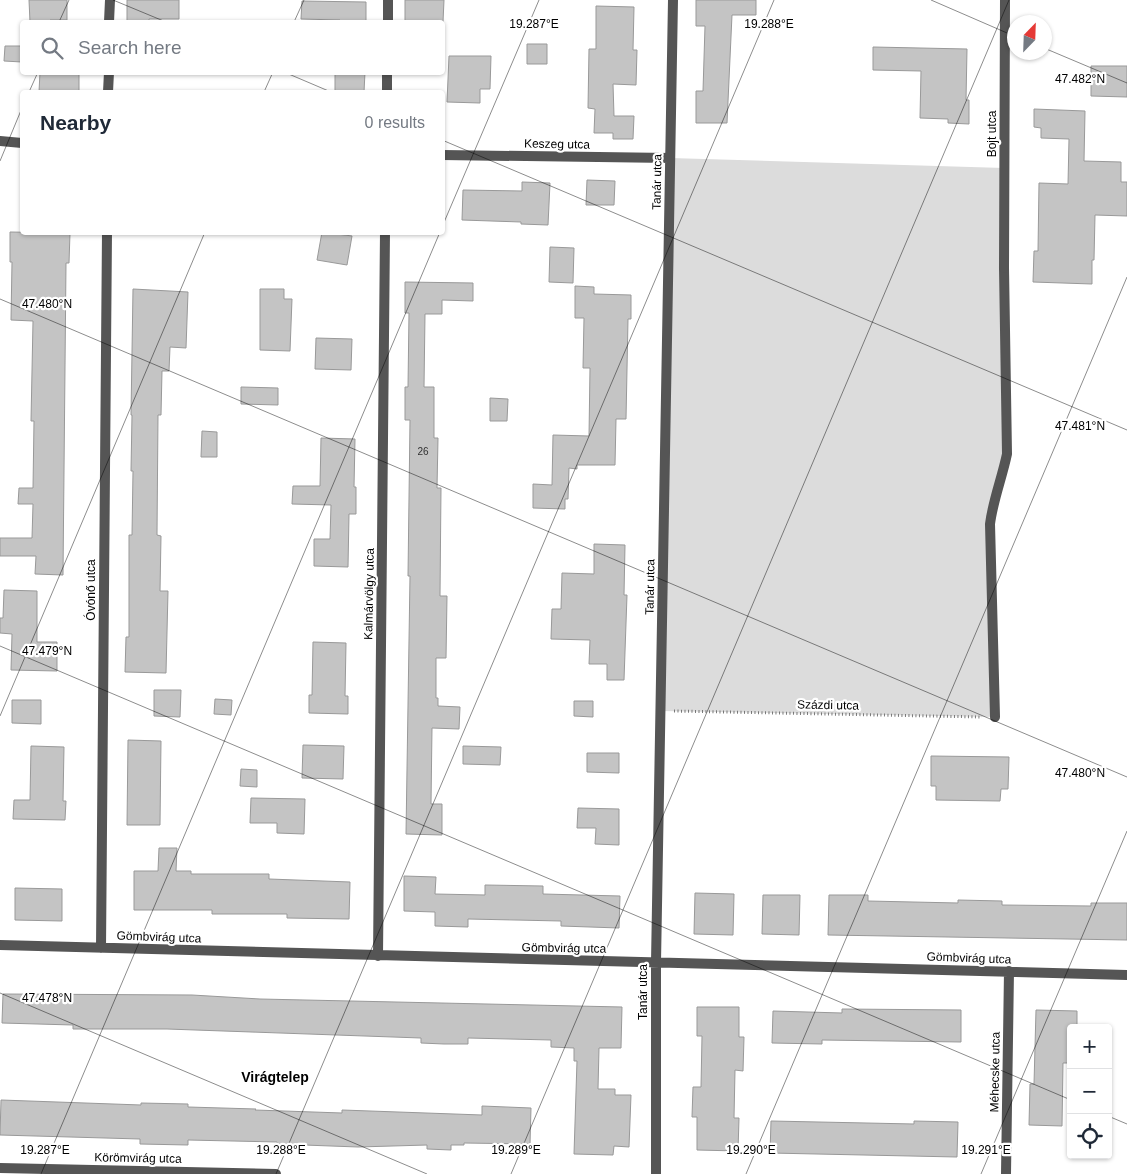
<!DOCTYPE html>
<meta charset="utf-8">
<style>
:root{--surface:#fff;--page:#f2f2f3;--text:#1f2937;--muted:#747a83;--line:#e0e1e3}
body{margin:0;font-family:Arial,sans-serif;background:var(--page);color:var(--text)}
.controls{position:absolute;right:15px;bottom:15px;display:grid;overflow:hidden;border-radius:5px;box-shadow:0 1px 4px #0004}
.controls button{width:45px;height:45px;display:grid;place-items:center;padding:0;border:0;border-bottom:1px solid var(--line);background:var(--surface);color:var(--text);font:25px sans-serif}
.compass{position:absolute;left:1007px;top:15px;width:45px;height:45px;border-radius:50%;background:var(--surface);box-shadow:0 1px 4px #0004;rotate:23deg}
.list{margin:0;padding:0;list-style:none}
h2{display:flex;justify-content:space-between;align-items:center;height:65px;margin:0;padding:0 20px;font-size:21px}
h2 small{font-size:16px;font-weight:400;color:var(--muted)}
.icon{flex:none;width:28px;height:28px;fill:none;stroke:currentColor;stroke-width:2;stroke-linecap:round;stroke-linejoin:round}
.map{position:relative;flex:none;width:1127px;height:1174px;overflow:hidden}
.search{position:absolute;background:var(--surface);box-shadow:0 1px 4px #0004;left:20px;top:20px;width:425px;height:55px;display:flex;align-items:center;gap:12px;box-sizing:border-box;padding:0 18px;border-radius:5px;color:var(--muted);font-size:19px}
.panel{position:absolute;background:var(--surface);box-shadow:0 1px 4px #0004;left:20px;top:90px;width:425px;height:145px;border-radius:5px}
.map>svg:first-child{display:block}
</style>
<div class="map">
<svg width="1127" height="1174" viewBox="0 0 1127 1174">
<rect width="100%" height="100%" fill="#fff"/>
<path fill="#dcdcdc" d="M 670,158 L 1004,168 L 1007,454 L 992,505 L 995,717 L 660,711 Z"/>
<path fill="#c4c4c4" stroke="#999" d="M 29,0 L 67,0 L 67,20 L 50,20 L 48,22 L 30,22 Z
M 127,0 L 179,0 L 179,19 L 149,19 L 149,22 L 127,22 Z
M 405,0 L 444,0 L 443,22 L 405,22 Z
M 696,0 L 756,0 L 756,15 L 732,15 L 727,123 L 696,123 L 696,91 L 703,91 L 705,26 L 696,26 Z
M 302,1 L 366,2 L 366,22 L 340,22 L 340,20 L 301,19 Z
M 596,6 L 634,7 L 633,50 L 637,50 L 636,85 L 613,84 L 614,116 L 634,116 L 633,139 L 613,139 L 613,133 L 594,133 L 595,109 L 588,108 L 589,49 L 596,49 Z
M 527,44 L 547,44 L 547,64 L 527,64 Z
M 5,46 L 22,46 L 22,62 L 4,61 Z
M 873,47 L 967,49 L 966,100 L 969,100 L 969,124 L 948,123 L 948,119 L 920,118 L 921,71 L 873,70 Z
M 449,56 L 491,56 L 490,89 L 480,89 L 480,103 L 447,102 Z
M 1091,66 L 1127,66 L 1127,97 L 1091,96 Z
M 40,72 L 79,72 L 79,92 L 39,92 Z
M 335,72 L 365,72 L 364,92 L 335,92 Z
M 1034,109 L 1085,111 L 1084,161 L 1121,162 L 1121,182 L 1127,182 L 1127,216 L 1095,215 L 1094,260 L 1092,260 L 1092,284 L 1033,282 L 1034,251 L 1038,251 L 1039,183 L 1068,184 L 1069,139 L 1041,138 L 1041,128 L 1034,127 Z
M 587,180 L 615,181 L 614,205 L 586,205 Z
M 522,182 L 550,183 L 548,225 L 521,224 L 521,222 L 462,220 L 463,190 L 522,191 Z
M 10,232 L 70,233 L 69,263 L 66,263 L 63,575 L 35,574 L 36,556 L 0,556 L 0,538 L 32,538 L 33,504 L 18,504 L 19,488 L 33,488 L 34,421 L 31,421 L 33,321 L 11,320 L 12,262 L 10,262 Z
M 322,232 L 352,236 L 347,265 L 317,260 Z
M 550,247 L 574,248 L 573,283 L 549,282 Z
M 405,282 L 473,283 L 473,301 L 442,300 L 442,314 L 425,314 L 424,387 L 434,387 L 434,438 L 438,438 L 437,488 L 441,488 L 440,596 L 447,596 L 446,658 L 436,658 L 436,698 L 438,698 L 438,706 L 460,707 L 459,729 L 432,728 L 431,804 L 442,804 L 442,835 L 406,834 L 410,576 L 408,576 L 410,420 L 405,420 L 405,387 L 408,387 L 409,313 L 405,313 Z
M 575,286 L 594,287 L 594,294 L 631,295 L 631,319 L 628,319 L 626,419 L 616,419 L 615,465 L 577,465 L 577,469 L 569,468 L 568,499 L 565,499 L 565,509 L 533,508 L 533,484 L 552,485 L 553,435 L 589,436 L 590,368 L 583,368 L 584,318 L 575,318 Z
M 133,289 L 188,292 L 186,348 L 170,347 L 169,371 L 162,371 L 161,415 L 158,415 L 157,535 L 161,536 L 160,591 L 168,591 L 166,673 L 125,672 L 126,637 L 129,637 L 129,535 L 132,535 L 133,471 L 131,471 L 132,415 L 131,415 Z
M 260,289 L 284,289 L 284,299 L 292,299 L 290,351 L 260,350 Z
M 316,338 L 352,339 L 351,370 L 315,369 Z
M 241,387 L 278,388 L 278,405 L 241,404 Z
M 490,398 L 508,399 L 507,421 L 490,421 Z
M 202,431 L 217,432 L 217,457 L 201,457 Z
M 321,438 L 355,439 L 354,487 L 356,487 L 356,514 L 349,514 L 348,567 L 314,566 L 314,539 L 330,539 L 331,505 L 292,504 L 293,486 L 320,486 Z
M 594,544 L 625,545 L 624,595 L 627,595 L 624,680 L 607,680 L 607,664 L 589,664 L 590,640 L 551,639 L 552,609 L 561,609 L 562,573 L 594,574 Z
M 4,590 L 37,591 L 37,642 L 57,642 L 57,671 L 11,670 L 12,634 L 0,633 L 0,618 L 3,618 Z
M 313,642 L 346,643 L 345,696 L 348,696 L 348,714 L 309,713 L 309,695 L 312,695 Z
M 154,690 L 181,690 L 180,717 L 154,716 Z
M 215,699 L 232,700 L 231,715 L 214,714 Z
M 12,700 L 41,700 L 41,724 L 12,723 Z
M 574,701 L 593,701 L 593,717 L 574,716 Z
M 128,740 L 161,741 L 160,825 L 127,825 Z
M 303,745 L 344,746 L 343,779 L 302,778 Z
M 31,746 L 64,747 L 63,801 L 66,801 L 65,820 L 13,819 L 14,800 L 30,800 Z
M 463,746 L 501,747 L 500,765 L 463,764 Z
M 587,753 L 619,753 L 619,773 L 587,772 Z
M 931,756 L 1009,757 L 1008,789 L 1001,789 L 1000,801 L 936,800 L 936,786 L 931,786 Z
M 241,769 L 257,770 L 257,787 L 240,786 Z
M 251,798 L 305,799 L 304,834 L 277,833 L 277,823 L 250,823 Z
M 578,808 L 619,809 L 619,845 L 595,844 L 596,828 L 577,828 Z
M 159,848 L 177,848 L 176,871 L 191,871 L 191,874 L 269,874 L 269,879 L 350,882 L 349,919 L 287,918 L 287,914 L 212,914 L 212,910 L 134,910 L 134,871 L 158,871 Z
M 404,876 L 436,877 L 435,894 L 485,895 L 485,885 L 543,886 L 543,894 L 620,896 L 619,928 L 561,926 L 561,921 L 468,919 L 468,927 L 435,926 L 435,912 L 404,911 Z
M 15,888 L 62,889 L 62,921 L 15,920 Z
M 695,893 L 734,894 L 733,935 L 694,934 Z
M 763,895 L 800,895 L 799,935 L 762,934 Z
M 829,895 L 868,895 L 868,901 L 958,903 L 958,900 L 1002,901 L 1002,905 L 1091,906 L 1091,903 L 1127,903 L 1127,940 L 828,935 Z
M 3,994 L 192,995 L 260,999 L 622,1007 L 621,1048 L 599,1048 L 598,1089 L 615,1089 L 615,1095 L 631,1095 L 629,1147 L 614,1146 L 613,1155 L 574,1154 L 577,1061 L 574,1061 L 574,1048 L 551,1047 L 551,1040 L 468,1038 L 468,1044 L 444,1044 L 421,1043 L 421,1038 L 167,1029 L 73,1029 L 73,1025 L 2,1023 Z
M 697,1007 L 739,1007 L 739,1037 L 744,1037 L 743,1071 L 735,1070 L 734,1118 L 739,1118 L 738,1151 L 697,1150 L 697,1117 L 692,1117 L 693,1087 L 701,1087 L 702,1036 L 697,1036 Z
M 842,1009 L 961,1010 L 961,1042 L 822,1040 L 822,1044 L 772,1043 L 773,1011 L 842,1013 Z
M 1036,1010 L 1077,1011 L 1077,1028 L 1071,1028 L 1071,1063 L 1063,1063 L 1062,1126 L 1029,1125 L 1030,1084 L 1034,1084 Z
M 1,1100 L 141,1105 L 141,1103 L 188,1104 L 188,1107 L 256,1109 L 255,1110 L 342,1113 L 342,1110 L 482,1115 L 482,1106 L 531,1108 L 530,1144 L 464,1143 L 464,1145 L 451,1145 L 451,1150 L 427,1149 L 427,1145 L 358,1147 L 277,1144 L 277,1142 L 188,1140 L 188,1145 L 140,1144 L 140,1139 L 0,1135 Z
M 771,1121 L 914,1124 L 914,1121 L 958,1122 L 957,1157 L 770,1153 Z"/>
<g fill="none" stroke-linecap="round" stroke-linejoin="round">
<path stroke="#777" stroke-width="3" stroke-dasharray="1 2.5" stroke-linecap="butt" d="M 674,711 L 982,717"/>
<path stroke="#555" stroke-width="10" d="M 995,717 L 990,524 C 993,500 1002,478 1007,454 L 1004,268"/>
<path stroke="#555" stroke-width="10" d="M 109,22 L 110,0
M 388,22 L 388,0
M 108,92 L 109,72
M 387,92 L 387,72
M 0,141 L 22,143
M 442,155 L 670,158
M 1004,268 L 1005,0
M 0,945 L 1127,975
M 101,948 L 107,232
M 378,956 L 385,232
M 0,1168 L 276,1174
M 656,1174 L 656,962 L 673,0
M 1006,1174 L 1009,971"/>
</g>
<path fill="none" stroke="#000" stroke-width="1" stroke-opacity="0.45" d="M 113,0 L 166,22M 931,0 L 1014,36M 59,22 L 69,0M 294,22 L 304,0M 1044,48 L 1127,83M 284,72 L 331,92M 29,92 L 38,72M 264,92 L 273,72M 442,140 L 1127,430M 0,161 L 22,108M 442,227 L 539,0M 0,299 L 1127,777M 0,646 L 1071,1100M 0,716 L 205,232M 0,993 L 427,1174M 1108,1116 L 1127,1124M 41,1174 L 440,232M 276,1174 L 774,0M 511,1174 L 1009,0M 746,1174 L 1127,277M 981,1174 L 1127,831"/>
<g text-anchor="middle" stroke-width="4.5" stroke-linejoin="round" paint-order="stroke">
<g font-size="10" fill="#313131">
<text x="423" y="455">26</text>
</g>
<g font-size="12" fill="#000" stroke="#fff">
<text transform="translate(992 134) rotate(-90)" y="4">Bojt utca</text>
<text transform="translate(557 144) rotate(1)" y="4">Keszeg utca</text>
<text transform="translate(657 182) rotate(-89)" y="4">Tanár utca</text>
<text transform="translate(650 587) rotate(-89)" y="4">Tanár utca</text>
<text transform="translate(91 590) rotate(-90)" y="4">Óvónő utca</text>
<text transform="translate(369 594) rotate(-89)" y="4">Kalmárvölgy utca</text>
<text transform="translate(828 705) rotate(1)" y="4">Százdi utca</text>
<text transform="translate(159 937) rotate(2)" y="4">Gömbvirág utca</text>
<text transform="translate(564 948) rotate(1)" y="4">Gömbvirág utca</text>
<text transform="translate(969 958) rotate(2)" y="4">Gömbvirág utca</text>
<text transform="translate(643 992) rotate(-90)" y="4">Tanár utca</text>
<text transform="translate(995 1072) rotate(-89)" y="4">Méhecske utca</text>
<text transform="translate(138 1158) rotate(1)" y="4">Körömvirág utca</text>
</g>
<g font-size="14" font-weight="bold" fill="#000" stroke="#fff">
<text x="275" y="1082">Virágtelep</text>
</g>
</g>
<g font-size="12" text-anchor="middle" fill="#000" stroke="#fff" stroke-width="4.5" stroke-linejoin="round" paint-order="stroke">
<text x="534" y="28">19.287°E</text>
<text x="769" y="28">19.288°E</text>
<text x="1080" y="83">47.482°N</text>
<text x="47" y="308">47.480°N</text>
<text x="1080" y="430">47.481°N</text>
<text x="47" y="655">47.479°N</text>
<text x="1080" y="777">47.480°N</text>
<text x="47" y="1002">47.478°N</text>
<text x="45" y="1154">19.287°E</text>
<text x="281" y="1154">19.288°E</text>
<text x="516" y="1154">19.289°E</text>
<text x="751" y="1154">19.290°E</text>
<text x="986" y="1154">19.291°E</text>
</g>
</svg>
<div class="controls">
<button>+</button>
<button>−</button>
<button><svg class="icon" aria-label="locate" viewBox="0 0 24 24"><circle cx="12" cy="12" r="6"/><path d="M12 2v4M12 18v4M2 12h4M18 12h4"/></svg></button>
</div>
<svg class="compass" viewBox="-18 -18 36 36"><path d="M0-13l5 13h-10z" fill="#e53935"/><path d="M0 13l5-13h-10z" fill="#747a83"/></svg>
<div class="search"><svg class="icon" aria-label="search" viewBox="0 0 24 24"><circle cx="10" cy="10" r="6"/><path d="M15 15l6 6"/></svg>Search here</div>
<section class="panel">
<h2>Nearby<small>0 results</small></h2>
<ul class="list">
</ul>
</section>
</div>
